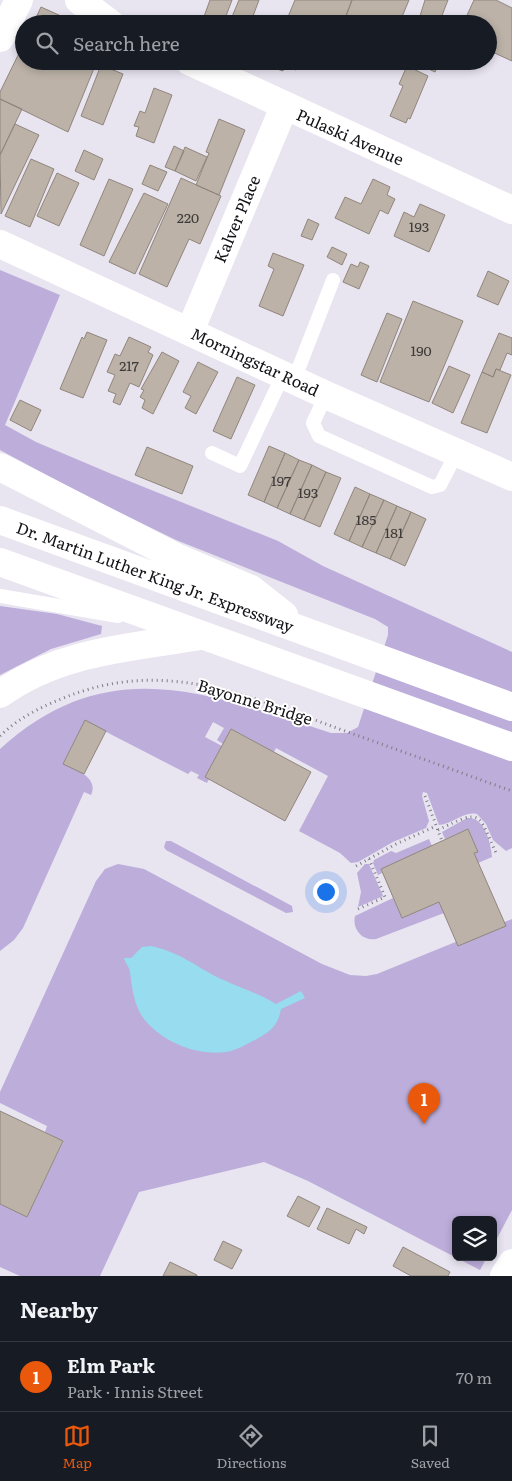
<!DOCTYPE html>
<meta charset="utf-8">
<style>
:root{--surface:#171b24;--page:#242831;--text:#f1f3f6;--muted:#9ea1a6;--line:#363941;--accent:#ea580c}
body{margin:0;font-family:Literata,serif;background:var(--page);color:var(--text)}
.controls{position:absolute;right:15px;bottom:15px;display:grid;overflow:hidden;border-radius:8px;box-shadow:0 2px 8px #0003}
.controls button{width:45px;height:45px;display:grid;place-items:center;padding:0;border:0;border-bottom:1px solid var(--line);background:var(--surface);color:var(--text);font:25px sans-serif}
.you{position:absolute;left:325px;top:891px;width:18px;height:18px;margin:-12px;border:4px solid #fff;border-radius:50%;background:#1a73e8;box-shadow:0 0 0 8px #1a73e833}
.badge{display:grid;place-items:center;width:32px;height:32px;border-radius:50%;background:var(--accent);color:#fff;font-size:16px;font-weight:700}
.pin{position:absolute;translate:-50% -41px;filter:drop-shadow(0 1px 2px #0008)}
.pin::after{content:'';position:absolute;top:26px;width:18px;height:15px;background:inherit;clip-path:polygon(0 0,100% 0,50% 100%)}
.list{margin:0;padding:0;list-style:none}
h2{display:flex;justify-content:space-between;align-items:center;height:65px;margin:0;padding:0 20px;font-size:21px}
h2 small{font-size:16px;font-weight:400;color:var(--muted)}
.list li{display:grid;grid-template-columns:32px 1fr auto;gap:15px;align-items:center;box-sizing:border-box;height:70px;padding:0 20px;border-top:1px solid var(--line)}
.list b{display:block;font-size:19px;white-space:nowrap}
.list p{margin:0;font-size:16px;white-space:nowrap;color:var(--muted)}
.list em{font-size:16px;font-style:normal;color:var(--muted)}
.icon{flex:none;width:28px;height:28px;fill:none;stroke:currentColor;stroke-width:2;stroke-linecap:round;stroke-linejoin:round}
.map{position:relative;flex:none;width:512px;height:1276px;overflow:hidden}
.search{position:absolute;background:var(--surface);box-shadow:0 2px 8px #0003;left:15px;right:15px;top:15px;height:55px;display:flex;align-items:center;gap:12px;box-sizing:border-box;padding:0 18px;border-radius:28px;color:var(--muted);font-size:19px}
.sheet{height:135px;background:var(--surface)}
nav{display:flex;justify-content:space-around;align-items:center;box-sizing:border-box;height:70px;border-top:1px solid var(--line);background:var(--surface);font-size:14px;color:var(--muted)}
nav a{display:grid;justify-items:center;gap:2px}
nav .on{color:var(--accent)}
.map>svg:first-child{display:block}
</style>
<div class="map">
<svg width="512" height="1276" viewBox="0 0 512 1276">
<rect width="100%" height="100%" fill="#e8e4f0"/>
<path fill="#bcadda" d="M 0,270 L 60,295 L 5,425 L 36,442 L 114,475 L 278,541 L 323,566 L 512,652 L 512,848 L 506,851 L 493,840 L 486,824 L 477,814 C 463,811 453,824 439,825 L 427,793 L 423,792 L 422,796 L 429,821 L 426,828 L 393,842 L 358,862 L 351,863 L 340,853 L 299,831 L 328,776 L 276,748 L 274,752 L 231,729 L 223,744 L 217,740 L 224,728 L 213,722 L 205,737 L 222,746 L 205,777 L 209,779 L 207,783 L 197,778 L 199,775 L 191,771 L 188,774 L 85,721 L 63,764 C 76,770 99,777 91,795 L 84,792 L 23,928 L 14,940 L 0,951 L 0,749 C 109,650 209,694 331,733 L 347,733 L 358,727 L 388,635 L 388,627 L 375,619 L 176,540 L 82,494 L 0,450 Z
M 0,606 L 57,614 L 102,626 L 101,634 L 51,649 L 0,675 Z
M 467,818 C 484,816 491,842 492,857 L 478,863 L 474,853 L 478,852 L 468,829 L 445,839 L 442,832 Z
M 429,839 L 432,846 L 381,869 L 382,873 L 378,875 L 373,863 L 374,860 L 391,851 L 396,853 Z
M 166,841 L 171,841 L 292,906 L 293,912 L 286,913 L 166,850 L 164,847 Z
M 118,864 L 144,869 L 322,964 L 350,975 L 366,976 L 377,974 L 512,919 L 512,1210 L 493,1246 L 493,1220 L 456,1220 L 456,1257 L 487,1257 L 480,1270 L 308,1181 L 264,1162 L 139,1192 L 100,1276 L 20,1276 L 0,1267 L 0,1204 L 27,1217 L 63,1142 L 45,1132 L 47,1126 L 0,1103 L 0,1092 L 96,881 L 105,869 Z
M 365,864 L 369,864 L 383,896 L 358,907 L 361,892 L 357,873 Z
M 393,898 L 402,918 L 439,902 L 444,913 L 376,939 C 362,941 352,929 355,916 Z"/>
<path fill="#97dcef" d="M 151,946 C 186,954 197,969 226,981 C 243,989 260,994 276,1004 L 301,991 L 305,998 L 281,1009 C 278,1026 270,1032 255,1040 C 248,1043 239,1049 231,1051 C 201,1058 163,1043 144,1019 C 134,1006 132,988 130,972 C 129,966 125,963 124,958 L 131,958 L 142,947 Z"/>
<path fill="#bcb2a8" stroke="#90867d" d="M 210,0 L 232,0 L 223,24 L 202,22 Z
M 239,0 L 259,0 L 250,24 L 229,24 Z
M 295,0 L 352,0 L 343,24 L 285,24 Z
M 352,0 L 409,0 L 399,24 L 343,24 Z
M 425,0 L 448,0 L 439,23 L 420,16 Z
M 474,0 L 496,0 L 512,8 L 512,61 L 488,50 L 488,24 L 463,24 Z
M 41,7 L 61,16 L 68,24 L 33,24 Z
M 24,43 L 24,61 L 97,61 L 68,132 L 0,99 L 0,92 Z
M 270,61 L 300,61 L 296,70 L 284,66 L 283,71 L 268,66 Z
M 412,61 L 439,61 L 435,72 Z
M 101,65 L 123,74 L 103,125 L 81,116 Z
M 407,66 L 428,76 L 410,119 L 408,118 L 406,123 L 390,116 L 403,86 L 399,84 Z
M 154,88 L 172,95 L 154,143 L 136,136 L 139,127 L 134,126 L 140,111 L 145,113 Z
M 0,99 L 22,109 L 0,155 Z
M 219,119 L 245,130 L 219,195 L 196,185 L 209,153 L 206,152 Z
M 15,124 L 39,135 L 1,214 L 0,155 Z
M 174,146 L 184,151 L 175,171 L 165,167 Z
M 185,147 L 207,157 L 196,181 L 175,171 Z
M 84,150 L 103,159 L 94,180 L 75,171 Z
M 31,159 L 54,169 L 30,227 L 5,216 Z
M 150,165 L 167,172 L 158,191 L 142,184 Z
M 57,173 L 79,183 L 59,226 L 37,216 Z
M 181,178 L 221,196 L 200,244 L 189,239 L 167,287 L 139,274 Z
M 109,179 L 133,189 L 104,256 L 80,245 Z
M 373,179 L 390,187 L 387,195 L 395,199 L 388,214 L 380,210 L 369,234 L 335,218 L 345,197 L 361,204 Z
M 144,193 L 168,204 L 135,274 L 109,262 Z
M 420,204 L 445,215 L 429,252 L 394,236 L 404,212 L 414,217 Z
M 308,219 L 319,224 L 312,240 L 301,236 Z
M 332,247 L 347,254 L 342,265 L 327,257 Z
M 273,253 L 304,265 L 283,316 L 259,306 L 274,269 L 268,266 Z
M 360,262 L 369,266 L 359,289 L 343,282 L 351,264 L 358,267 Z
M 488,271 L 509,281 L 498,305 L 477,296 Z
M 413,301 L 463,321 L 429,402 L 380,382 Z
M 387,313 L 402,319 L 377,382 L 361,375 Z
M 87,332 L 107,340 L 83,398 L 60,389 L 82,337 L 84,339 Z
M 499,333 L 512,338 L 512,355 L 507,353 L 500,370 L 496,369 L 493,377 L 482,372 Z
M 129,337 L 151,347 L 148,352 L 153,355 L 139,387 L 130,383 L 120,405 L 113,402 L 116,394 L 108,391 L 115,375 L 107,372 L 115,354 L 120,356 Z
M 162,352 L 179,361 L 153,414 L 142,408 L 145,400 L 140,397 L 144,390 L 141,389 Z
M 198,362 L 218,372 L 196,414 L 185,408 L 191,396 L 183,392 Z
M 449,366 L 470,375 L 453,413 L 432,403 Z
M 496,369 L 511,375 L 487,433 L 461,423 L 482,372 L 493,377 Z
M 237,377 L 255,385 L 231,439 L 213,431 Z
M 20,400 L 41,410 L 31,431 L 10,420 Z
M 269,446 L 285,453 L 264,502 L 248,495 Z
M 147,447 L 193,466 L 182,494 L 135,475 Z
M 285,453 L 299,460 L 277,508 L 264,502 Z
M 299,460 L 312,465 L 290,514 L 277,508 Z
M 312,465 L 326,472 L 304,520 L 290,514 Z
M 326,472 L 341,478 L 320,527 L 304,520 Z
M 355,487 L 370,494 L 349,541 L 334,534 Z
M 370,494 L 384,500 L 362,547 L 349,541 Z
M 384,500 L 397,506 L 376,553 L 362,547 Z
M 397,506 L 411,512 L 390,559 L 376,553 Z
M 411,512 L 426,519 L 405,566 L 390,559 Z
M 85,720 L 106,731 L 84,774 L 63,764 Z
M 231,729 L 311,772 L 285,821 L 205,777 Z
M 468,829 L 478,852 L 474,853 L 506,926 L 458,946 L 439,902 L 402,918 L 381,869 Z
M 0,1111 L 63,1141 L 27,1217 L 0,1204 Z
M 298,1196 L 320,1207 L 309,1227 L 287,1216 Z
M 327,1208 L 367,1227 L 364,1234 L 356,1229 L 349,1244 L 317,1229 Z
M 223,1241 L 242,1250 L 232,1269 L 214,1260 Z
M 403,1247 L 450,1272 L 448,1276 L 411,1276 L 393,1266 Z
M 170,1262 L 197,1275 L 197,1276 L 163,1276 Z"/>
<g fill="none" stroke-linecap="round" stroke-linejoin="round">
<path stroke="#7f7c84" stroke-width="3" stroke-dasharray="1 4" stroke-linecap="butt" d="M 0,736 C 17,719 39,708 61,699 C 163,656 248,696 345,731 C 401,751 456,771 512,791
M 425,796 L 442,841
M 438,830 C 483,808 477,812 497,855
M 356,866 L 396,844 L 436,826
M 358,909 L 385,897 L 369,859"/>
<path stroke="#fff" stroke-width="14" d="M 294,380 L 333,280
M 326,395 L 313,423 L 319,436 L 432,487 L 440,485 L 457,452
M 212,453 L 240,466 L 283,375
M 0,596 L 118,616"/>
<path stroke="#fff" stroke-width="28" d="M 79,0 L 111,24
M 0,38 L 19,0
M 189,61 L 512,210
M 190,331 L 284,107
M 504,1276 L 512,1263"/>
<path stroke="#fff" stroke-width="28" d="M 0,244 L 326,395 L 512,477"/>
<path stroke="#fff" stroke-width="28" d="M 0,467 L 178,558 L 251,589 L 284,615
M 0,520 L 512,707
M 0,562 L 512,747
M 0,694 C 59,651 130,648 200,636"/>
</g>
<g text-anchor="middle" stroke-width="4" stroke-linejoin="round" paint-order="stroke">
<g font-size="14" fill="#3d3a3a">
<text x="188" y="223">220</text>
<text x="419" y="232">193</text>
<text x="421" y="356">190</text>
<text x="129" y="371">217</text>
<text x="281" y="486">197</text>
<text x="308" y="498">193</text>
<text x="366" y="525">185</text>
<text x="394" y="538">181</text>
</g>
<g font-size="16" fill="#131216" stroke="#fff">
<text transform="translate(350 137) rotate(24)" y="6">Pulaski Avenue</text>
<text transform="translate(237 219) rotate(-67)" y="6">Kalver Place</text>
<text transform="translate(255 362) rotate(25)" y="6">Morningstar Road</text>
<text transform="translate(155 577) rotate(20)" y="6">Dr. Martin Luther King Jr. Expressway</text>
<text transform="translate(255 702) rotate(17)" y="6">Bayonne Bridge</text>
</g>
</g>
</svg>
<div class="controls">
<button><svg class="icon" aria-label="layers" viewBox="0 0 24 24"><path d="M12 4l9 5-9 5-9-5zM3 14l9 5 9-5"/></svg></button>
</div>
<div class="you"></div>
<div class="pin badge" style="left:424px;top:1124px">1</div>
<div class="search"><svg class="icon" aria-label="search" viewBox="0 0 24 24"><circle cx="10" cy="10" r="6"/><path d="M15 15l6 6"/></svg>Search here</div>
</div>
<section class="sheet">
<h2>Nearby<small></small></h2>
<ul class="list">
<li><span class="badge">1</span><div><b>Elm Park</b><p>Park · Innis Street</p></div><em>70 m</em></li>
</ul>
</section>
<nav>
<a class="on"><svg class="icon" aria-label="map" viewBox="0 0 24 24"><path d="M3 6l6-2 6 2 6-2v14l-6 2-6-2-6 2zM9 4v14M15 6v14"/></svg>Map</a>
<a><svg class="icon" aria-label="directions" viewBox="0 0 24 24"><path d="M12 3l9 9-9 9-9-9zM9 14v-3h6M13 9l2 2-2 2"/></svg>Directions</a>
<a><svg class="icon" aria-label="saved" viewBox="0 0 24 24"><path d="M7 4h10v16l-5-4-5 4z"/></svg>Saved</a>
</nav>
